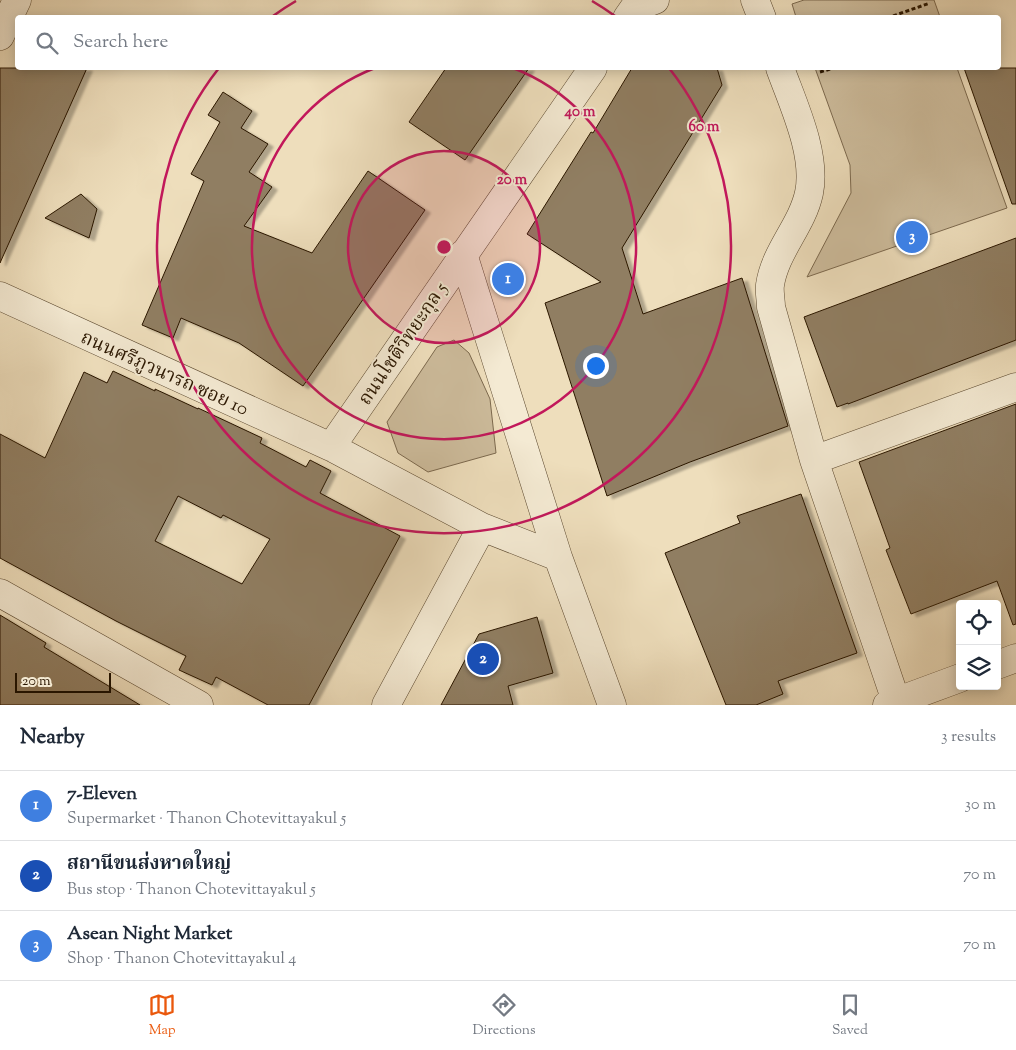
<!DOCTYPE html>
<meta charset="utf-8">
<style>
:root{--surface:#fff;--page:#f2f2f3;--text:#1f2937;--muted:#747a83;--line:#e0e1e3;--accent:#ea580c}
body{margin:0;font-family:"Sorts Mill Goudy","Noto Serif Thai",serif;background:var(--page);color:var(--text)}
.controls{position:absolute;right:15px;bottom:15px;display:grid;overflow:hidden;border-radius:5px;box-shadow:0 2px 12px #0003}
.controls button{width:45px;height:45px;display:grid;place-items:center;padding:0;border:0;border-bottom:1px solid var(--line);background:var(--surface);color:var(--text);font:25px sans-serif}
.scale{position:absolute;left:15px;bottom:12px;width:96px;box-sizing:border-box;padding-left:5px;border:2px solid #2a1600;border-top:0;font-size:14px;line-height:18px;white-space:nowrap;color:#2a1600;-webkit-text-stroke:4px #f4ead3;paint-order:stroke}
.you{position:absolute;left:595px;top:365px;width:18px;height:18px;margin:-12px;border:4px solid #fff;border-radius:50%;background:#1a73e8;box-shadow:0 0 0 8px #1a73e833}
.badge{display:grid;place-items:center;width:32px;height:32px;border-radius:50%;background:var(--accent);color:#fff;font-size:16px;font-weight:700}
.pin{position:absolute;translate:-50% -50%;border:2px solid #fff;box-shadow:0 1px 5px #0006}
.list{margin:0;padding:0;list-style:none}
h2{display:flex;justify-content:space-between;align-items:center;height:65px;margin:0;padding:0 20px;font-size:21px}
h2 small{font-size:16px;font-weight:400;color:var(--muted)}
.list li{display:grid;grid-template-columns:32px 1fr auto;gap:15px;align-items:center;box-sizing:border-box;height:70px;padding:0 20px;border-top:1px solid var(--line)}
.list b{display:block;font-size:19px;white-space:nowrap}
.list p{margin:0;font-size:16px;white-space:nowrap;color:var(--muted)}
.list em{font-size:16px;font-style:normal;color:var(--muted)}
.icon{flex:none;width:28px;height:28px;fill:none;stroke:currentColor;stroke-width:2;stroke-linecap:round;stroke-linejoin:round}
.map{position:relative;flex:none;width:1016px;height:705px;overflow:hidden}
.search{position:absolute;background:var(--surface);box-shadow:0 2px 12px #0003;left:15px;right:15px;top:15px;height:55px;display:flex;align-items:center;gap:12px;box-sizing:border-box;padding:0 18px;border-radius:5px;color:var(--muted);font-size:19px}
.sheet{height:275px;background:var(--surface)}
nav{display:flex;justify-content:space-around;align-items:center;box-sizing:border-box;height:70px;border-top:1px solid var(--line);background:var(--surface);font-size:14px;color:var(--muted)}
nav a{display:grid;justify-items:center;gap:2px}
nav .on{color:var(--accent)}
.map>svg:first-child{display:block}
</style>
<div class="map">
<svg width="1016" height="705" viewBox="0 0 1016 705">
<defs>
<filter id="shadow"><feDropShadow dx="5.5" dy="3" stdDeviation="1" flood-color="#0004"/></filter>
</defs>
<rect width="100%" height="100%" fill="#eedebc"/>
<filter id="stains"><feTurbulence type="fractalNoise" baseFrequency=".004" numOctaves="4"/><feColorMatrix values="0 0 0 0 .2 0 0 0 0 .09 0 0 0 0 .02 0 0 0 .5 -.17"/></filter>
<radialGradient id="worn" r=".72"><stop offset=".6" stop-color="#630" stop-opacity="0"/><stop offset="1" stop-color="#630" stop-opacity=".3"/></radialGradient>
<path fill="#cdbc9c" stroke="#7c694e" d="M 804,0 L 934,0 L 940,17 L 796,17 L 792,4 Z
M 815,68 L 957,68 L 1007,208 L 807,277 L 851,193 L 850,165 Z
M 454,340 L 469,353 L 490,399 L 496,453 L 428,472 L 398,453 L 387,422 L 437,347 Z"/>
<path fill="#907e62" stroke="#2a1600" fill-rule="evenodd" filter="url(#shadow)" d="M 0,68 L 87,68 L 0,263 Z
M 446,68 L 529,68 L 465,160 L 409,122 Z
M 632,68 L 717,68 L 722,85 L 622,248 L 643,314 L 742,278 L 788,426 L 690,462 L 607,496 L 545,303 L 601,282 L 527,234 L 591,132 L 593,133 Z
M 964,68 L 1016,68 L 1016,204 L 1012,204 Z
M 223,92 L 252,111 L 241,128 L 268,144 L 249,172 L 272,187 L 244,226 L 312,253 L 368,171 L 425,210 L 303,386 L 239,343 L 181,318 L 173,338 L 142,325 L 204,181 L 191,174 L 220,122 L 208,115 Z
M 81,194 L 97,209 L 89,238 L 45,218 Z
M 1016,238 L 1016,340 L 848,404 L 848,403 L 837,407 L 804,317 Z
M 113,371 L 155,391 L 155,389 L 198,409 L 198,408 L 262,438 L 260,443 L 306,467 L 310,460 L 331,471 L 320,493 L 400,536 L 309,705 L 268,705 L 216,677 L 212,685 L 179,670 L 186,656 L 116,621 L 0,558 L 0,434 L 45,458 L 84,372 L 107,383 ZM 178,496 L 221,518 L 223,515 L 270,539 L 242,584 L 155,541 Z
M 1016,404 L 1016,624 L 1013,625 L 997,581 L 911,614 L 886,550 L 890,548 L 859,462 Z
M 801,494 L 857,653 L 778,681 L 783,694 L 756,705 L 726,705 L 665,553 L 740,523 L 737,516 Z
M 0,615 L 46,643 L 44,647 L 140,705 L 0,705 Z
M 537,617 L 553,673 L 508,686 L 513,705 L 441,705 L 479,634 Z"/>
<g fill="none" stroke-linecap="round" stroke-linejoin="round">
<g stroke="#5b482f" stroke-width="29">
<path id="minor" d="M 755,0 L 762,18
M 627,18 L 634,8 L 655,0
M 0,36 L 17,0
M 780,68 C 793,104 817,154 809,193 C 802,226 775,251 770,285 C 769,292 771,300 771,307 L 814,460 L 896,701
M 463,254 L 558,557
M 0,296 L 331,447 L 482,527 L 558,557 L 612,705
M 331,447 L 593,68
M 814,460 L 1016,387
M 0,593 L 199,705
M 997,665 L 1016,658
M 386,705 L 482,527
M 887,705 L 960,678"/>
</g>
<path stroke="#2a1600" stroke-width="3" stroke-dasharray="4 2.5" stroke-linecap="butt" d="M 887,18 L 930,3
M 820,72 L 834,68"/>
<use href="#minor" stroke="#f4ead3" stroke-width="28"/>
</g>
<circle cx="444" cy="247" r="96" fill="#c2185b" fill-opacity=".12"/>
<g fill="none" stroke="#c2185b" stroke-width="2.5">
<circle cx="444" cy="247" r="96"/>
<path d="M513 68A192 192 0 1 1 375 68"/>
<path d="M273 16A287 287 0 0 1 296 1M592 1A287 287 0 0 1 615 16M669 68A287 287 0 1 1 219 68"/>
</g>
<g text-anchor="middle" stroke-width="4" stroke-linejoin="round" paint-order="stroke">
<g font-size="19" fill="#2a1600" stroke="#f4ead3">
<text transform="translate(402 343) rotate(-56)" y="7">ถนนโชติวิทยะกุล 5</text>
<text transform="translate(165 372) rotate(24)" y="7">ถนนศรีภูวนารถ ซอย 10</text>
</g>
</g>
<circle cx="444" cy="247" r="8" fill="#c2185b" stroke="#f4ead3" stroke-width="2.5"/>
<g font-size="15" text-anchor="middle" font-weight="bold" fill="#c2185b" stroke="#f4ead3" stroke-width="4" stroke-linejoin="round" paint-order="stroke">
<text x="580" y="116">40 m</text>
<text x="704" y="131">60 m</text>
<text x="512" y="184">20 m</text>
</g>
<rect width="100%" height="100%" filter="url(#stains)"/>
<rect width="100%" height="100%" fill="url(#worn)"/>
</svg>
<div class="controls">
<button><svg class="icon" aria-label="locate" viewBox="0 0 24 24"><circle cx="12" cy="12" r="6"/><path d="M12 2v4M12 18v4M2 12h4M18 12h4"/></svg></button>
<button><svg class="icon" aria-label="layers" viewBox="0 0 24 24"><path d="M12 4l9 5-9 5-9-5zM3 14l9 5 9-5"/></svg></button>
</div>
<div class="scale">20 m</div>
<div class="you"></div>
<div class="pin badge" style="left:508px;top:279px;background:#3f7fe0">1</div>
<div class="pin badge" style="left:483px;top:659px;background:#1a4fb4">2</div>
<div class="pin badge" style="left:912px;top:237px;background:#3f7fe0">3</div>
<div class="search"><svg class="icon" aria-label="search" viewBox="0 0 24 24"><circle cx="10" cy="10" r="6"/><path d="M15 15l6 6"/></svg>Search here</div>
</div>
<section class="sheet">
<h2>Nearby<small>3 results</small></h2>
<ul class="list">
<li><span class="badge" style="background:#3f7fe0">1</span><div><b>7-Eleven</b><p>Supermarket · Thanon Chotevittayakul 5</p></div><em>30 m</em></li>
<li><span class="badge" style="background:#1a4fb4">2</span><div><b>สถานีขนส่งหาดใหญ่</b><p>Bus stop · Thanon Chotevittayakul 5</p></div><em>70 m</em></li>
<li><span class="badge" style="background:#3f7fe0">3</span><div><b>Asean Night Market</b><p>Shop · Thanon Chotevittayakul 4</p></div><em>70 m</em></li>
</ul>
</section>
<nav>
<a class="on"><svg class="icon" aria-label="map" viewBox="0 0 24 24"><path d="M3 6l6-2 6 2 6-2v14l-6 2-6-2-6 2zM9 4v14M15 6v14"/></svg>Map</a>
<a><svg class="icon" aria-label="directions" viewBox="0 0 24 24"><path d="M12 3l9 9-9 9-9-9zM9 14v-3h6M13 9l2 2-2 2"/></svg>Directions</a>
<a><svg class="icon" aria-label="saved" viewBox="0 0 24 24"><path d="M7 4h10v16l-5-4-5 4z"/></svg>Saved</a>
</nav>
